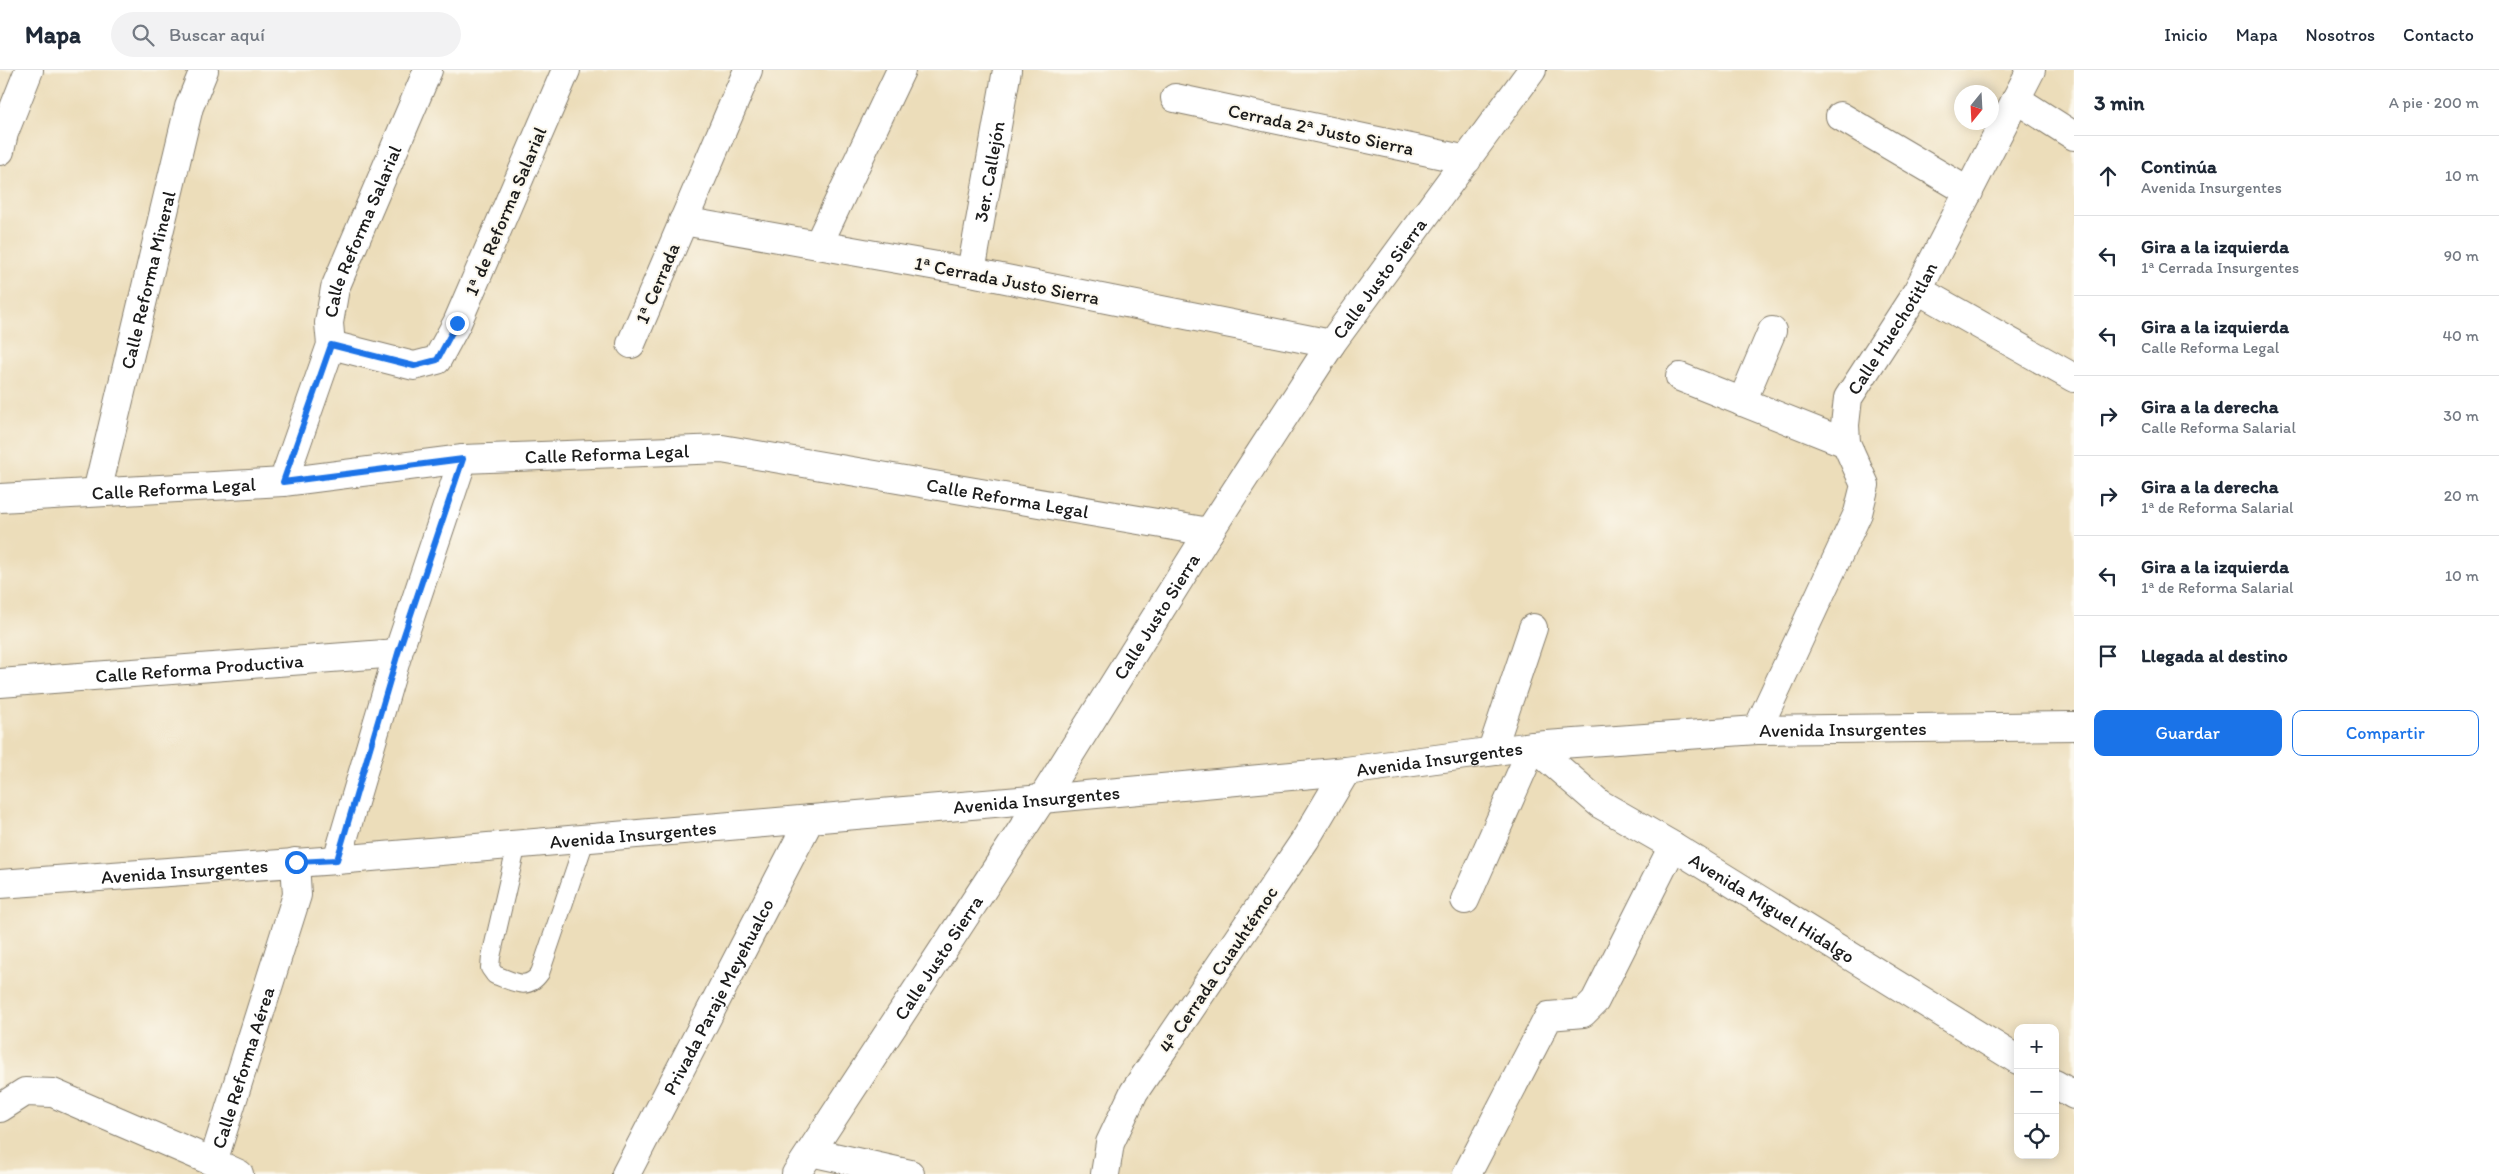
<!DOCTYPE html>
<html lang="es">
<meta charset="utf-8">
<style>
:root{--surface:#fff;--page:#f2f2f3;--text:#1f2937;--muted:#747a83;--line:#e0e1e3;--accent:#1a73e8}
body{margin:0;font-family:Itim,sans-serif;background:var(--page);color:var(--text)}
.controls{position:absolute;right:15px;bottom:15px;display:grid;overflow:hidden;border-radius:10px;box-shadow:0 2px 12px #0003}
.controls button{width:45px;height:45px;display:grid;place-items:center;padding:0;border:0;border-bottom:1px solid var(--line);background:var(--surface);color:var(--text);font:25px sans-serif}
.compass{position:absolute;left:1954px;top:15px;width:45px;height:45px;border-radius:50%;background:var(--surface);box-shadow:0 2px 12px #0003;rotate:198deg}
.stop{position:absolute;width:15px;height:15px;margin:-11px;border:4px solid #1a73e8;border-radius:50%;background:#fff}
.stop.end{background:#1a73e8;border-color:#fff;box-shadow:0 1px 5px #0008}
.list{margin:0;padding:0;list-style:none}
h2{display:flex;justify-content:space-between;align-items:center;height:65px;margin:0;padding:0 20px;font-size:21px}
h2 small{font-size:16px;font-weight:400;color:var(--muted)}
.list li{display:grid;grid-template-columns:32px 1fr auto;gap:15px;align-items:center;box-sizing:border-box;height:80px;padding:0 20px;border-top:1px solid var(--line)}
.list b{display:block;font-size:19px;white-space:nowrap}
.list p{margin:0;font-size:16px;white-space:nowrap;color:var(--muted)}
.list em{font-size:16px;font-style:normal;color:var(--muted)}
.actions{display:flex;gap:10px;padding:15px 20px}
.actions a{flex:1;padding:11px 0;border:1px solid var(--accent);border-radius:10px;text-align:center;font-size:18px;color:var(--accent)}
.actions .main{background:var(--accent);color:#fff}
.icon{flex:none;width:28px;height:28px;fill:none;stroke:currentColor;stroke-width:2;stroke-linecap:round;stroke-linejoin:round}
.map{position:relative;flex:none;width:2074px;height:1104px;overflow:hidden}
header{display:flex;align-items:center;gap:30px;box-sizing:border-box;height:70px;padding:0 25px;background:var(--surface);border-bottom:1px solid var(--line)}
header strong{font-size:24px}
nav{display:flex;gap:28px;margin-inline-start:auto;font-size:18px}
.search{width:350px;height:45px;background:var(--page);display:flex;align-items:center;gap:12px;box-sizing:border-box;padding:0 18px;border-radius:28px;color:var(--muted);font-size:19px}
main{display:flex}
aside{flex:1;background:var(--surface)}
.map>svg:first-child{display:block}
</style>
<header>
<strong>Mapa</strong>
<div class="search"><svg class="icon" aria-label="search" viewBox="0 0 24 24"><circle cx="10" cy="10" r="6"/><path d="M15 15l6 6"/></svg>Buscar aquí</div>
<nav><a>Inicio</a><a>Mapa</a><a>Nosotros</a><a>Contacto</a></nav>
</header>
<main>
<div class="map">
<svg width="2074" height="1104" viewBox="0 0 2074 1104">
<rect width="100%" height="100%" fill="#fbf7ec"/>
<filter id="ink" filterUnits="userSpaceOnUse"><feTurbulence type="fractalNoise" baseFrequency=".02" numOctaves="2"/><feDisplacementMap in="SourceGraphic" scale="10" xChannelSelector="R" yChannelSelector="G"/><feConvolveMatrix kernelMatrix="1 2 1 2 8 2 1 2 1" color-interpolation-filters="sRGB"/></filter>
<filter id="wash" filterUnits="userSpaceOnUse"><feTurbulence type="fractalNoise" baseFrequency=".0096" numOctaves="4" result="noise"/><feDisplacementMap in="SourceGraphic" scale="20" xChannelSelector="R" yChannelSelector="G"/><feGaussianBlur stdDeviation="1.12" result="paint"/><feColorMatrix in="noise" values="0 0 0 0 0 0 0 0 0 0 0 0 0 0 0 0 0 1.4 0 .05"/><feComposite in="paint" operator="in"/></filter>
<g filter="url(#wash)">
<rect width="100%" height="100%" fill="#ecddba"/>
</g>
<g filter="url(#ink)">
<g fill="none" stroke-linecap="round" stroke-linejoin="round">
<g stroke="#847c6b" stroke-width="20">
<path id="service" d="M 517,774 L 491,887 L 490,898 L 495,905 C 513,911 527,922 540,903 L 586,767"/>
</g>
<g stroke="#847c6b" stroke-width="30">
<g id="minor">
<path d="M 1175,28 L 1467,90"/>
<path d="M 2016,29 L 2074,66"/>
<path d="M 1840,46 L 1969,122"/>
<path d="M 0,81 L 4,63 L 29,0"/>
<path d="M 683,151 L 971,202 L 1331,274"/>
<path d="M 818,175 L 901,0"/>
<path id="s1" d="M 971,202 L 1007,0"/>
<path d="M 1918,220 L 2074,308"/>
<path d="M 631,274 L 748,0"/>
<path d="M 331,275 L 414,296 L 437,290 L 457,253 L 566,0"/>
<path d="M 1680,307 L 1846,373"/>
<path d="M 1742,332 L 1772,261"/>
<path id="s2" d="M 283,412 L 331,275 L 329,253 L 335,218 L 428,0"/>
<path id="s3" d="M 97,422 L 189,37 L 204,0"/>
<path id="s4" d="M 0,428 L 283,412 L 463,389 L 722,379 L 1209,462"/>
<path id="s5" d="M 0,613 L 398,583"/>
<path id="s6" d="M 1757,660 L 1858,443 L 1865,415 L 1846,373 L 1845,355 L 1848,328 L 1918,220 L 2031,0"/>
<path d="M 1492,680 L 1533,558"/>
<path d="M 337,790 L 398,583 L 463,389"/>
<path id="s7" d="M 1465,830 L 1533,676 L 1600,734 L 1673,776 L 2018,990"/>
<path d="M 2055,1014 L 2074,1025"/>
<path id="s8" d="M 0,1038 L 25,1022 L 53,1023 L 213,1092 L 297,825 L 295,792"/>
<path d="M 811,1082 L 910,1104"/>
<path d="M 213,1092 L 239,1104"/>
<path id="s9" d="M 626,1104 L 810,749"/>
<path d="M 1105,1104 L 1110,1073 L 1134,1022 L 1305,770 L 1346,701"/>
<path d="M 1467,1104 L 1549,946 L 1583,943 L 1595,931 L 1673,776"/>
</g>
</g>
<g stroke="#847c6b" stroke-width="30">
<g id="tertiary">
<path id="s10" d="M 0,814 L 337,790 L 1042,729 L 1346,701 L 1533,676 L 1757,660 L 2074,656"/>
<path id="s11" d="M 796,1104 L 1042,729 L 1209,462 L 1331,274 L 1532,0"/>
</g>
</g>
<use href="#service" stroke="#fff" stroke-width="18"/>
<use href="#minor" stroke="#fff" stroke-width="28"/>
<use href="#tertiary" stroke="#fff" stroke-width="28"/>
</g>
</g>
<g fill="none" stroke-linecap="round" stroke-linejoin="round" filter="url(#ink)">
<path stroke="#1a73e8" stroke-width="6" d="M 296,792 L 337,790 L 398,583 L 463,389 L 283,412 L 331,275 L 414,296 L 437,290 L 457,253"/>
</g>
<g text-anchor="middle" stroke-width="4" stroke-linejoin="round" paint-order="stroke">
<g font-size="19" fill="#1c1c1c" stroke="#fbf7ec">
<text transform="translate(1321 59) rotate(12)" y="7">Cerrada 2ª Justo Sierra</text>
<text dy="7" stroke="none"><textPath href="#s1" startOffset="102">3er. Callejón</textPath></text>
<text transform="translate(505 141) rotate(-67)" y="7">1ª de Reforma Salarial</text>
<text dy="7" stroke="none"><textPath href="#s2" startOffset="265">Calle Reforma Salarial</textPath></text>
<text dy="7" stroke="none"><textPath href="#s11" startOffset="1069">Calle Justo Sierra</textPath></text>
<text dy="7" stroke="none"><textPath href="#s3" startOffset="218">Calle Reforma Mineral</textPath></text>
<text transform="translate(1007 210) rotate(11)" y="7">1ª Cerrada Justo Sierra</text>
<text transform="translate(657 213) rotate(-67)" y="7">1ª Cerrada</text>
<text dy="7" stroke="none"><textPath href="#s6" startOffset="442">Calle Huechotitlan</textPath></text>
<text dy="7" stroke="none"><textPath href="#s4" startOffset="609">Calle Reforma Legal</textPath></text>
<text dy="7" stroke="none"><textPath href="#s4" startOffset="174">Calle Reforma Legal</textPath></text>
<text dy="7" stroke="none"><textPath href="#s4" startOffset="1014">Calle Reforma Legal</textPath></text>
<text dy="7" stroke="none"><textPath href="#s11" startOffset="664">Calle Justo Sierra</textPath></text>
<text dy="7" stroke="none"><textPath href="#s5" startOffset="200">Calle Reforma Productiva</textPath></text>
<text dy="7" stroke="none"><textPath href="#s10" startOffset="1850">Avenida Insurgentes</textPath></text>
<text dy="7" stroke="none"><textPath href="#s10" startOffset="1445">Avenida Insurgentes</textPath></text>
<text dy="7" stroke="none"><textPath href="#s10" startOffset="1040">Avenida Insurgentes</textPath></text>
<text dy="7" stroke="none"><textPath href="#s10" startOffset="635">Avenida Insurgentes</textPath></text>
<text dy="7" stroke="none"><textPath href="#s10" startOffset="185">Avenida Insurgentes</textPath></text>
<text dy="7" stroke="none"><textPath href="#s7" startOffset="458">Avenida Miguel Hidalgo</textPath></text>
<text dy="7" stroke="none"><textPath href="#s11" startOffset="259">Calle Justo Sierra</textPath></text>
<text transform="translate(1218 899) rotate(-56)" y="7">4ª Cerrada Cuauhtémoc</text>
<text dy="7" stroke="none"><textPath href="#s9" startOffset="200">Privada Paraje Meyehualco</textPath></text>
<text dy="7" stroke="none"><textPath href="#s8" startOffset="331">Calle Reforma Aérea</textPath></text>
</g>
</g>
</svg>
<div class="controls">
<button>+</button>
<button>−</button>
<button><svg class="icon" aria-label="locate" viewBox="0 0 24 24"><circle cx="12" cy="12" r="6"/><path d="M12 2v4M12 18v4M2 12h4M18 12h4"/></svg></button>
</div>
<svg class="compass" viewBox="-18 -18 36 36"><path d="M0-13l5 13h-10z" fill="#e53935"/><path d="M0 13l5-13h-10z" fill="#747a83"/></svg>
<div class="stop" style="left:296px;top:792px"></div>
<div class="stop end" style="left:457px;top:253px"></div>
</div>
<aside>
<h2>3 min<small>A pie · 200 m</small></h2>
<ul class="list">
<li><svg class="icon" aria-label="ahead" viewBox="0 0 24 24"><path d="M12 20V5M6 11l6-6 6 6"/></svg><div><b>Continúa</b><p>Avenida Insurgentes</p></div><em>10 m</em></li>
<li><svg class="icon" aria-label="left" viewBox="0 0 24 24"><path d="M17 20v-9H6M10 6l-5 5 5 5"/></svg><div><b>Gira a la izquierda</b><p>1ª Cerrada Insurgentes</p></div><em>90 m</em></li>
<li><svg class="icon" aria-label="left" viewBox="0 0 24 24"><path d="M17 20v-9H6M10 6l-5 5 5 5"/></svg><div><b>Gira a la izquierda</b><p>Calle Reforma Legal</p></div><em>40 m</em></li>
<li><svg class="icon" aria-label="right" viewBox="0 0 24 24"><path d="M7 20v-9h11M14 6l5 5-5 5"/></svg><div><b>Gira a la derecha</b><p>Calle Reforma Salarial</p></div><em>30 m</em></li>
<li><svg class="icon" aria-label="right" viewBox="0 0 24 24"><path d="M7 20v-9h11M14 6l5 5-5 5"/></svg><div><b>Gira a la derecha</b><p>1ª de Reforma Salarial</p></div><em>20 m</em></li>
<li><svg class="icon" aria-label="left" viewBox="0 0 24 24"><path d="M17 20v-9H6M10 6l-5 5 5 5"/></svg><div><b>Gira a la izquierda</b><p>1ª de Reforma Salarial</p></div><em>10 m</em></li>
<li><svg class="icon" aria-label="arrive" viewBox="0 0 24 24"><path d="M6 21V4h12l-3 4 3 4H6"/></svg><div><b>Llegada al destino</b></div></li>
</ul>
<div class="actions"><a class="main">Guardar</a><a>Compartir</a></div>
</aside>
</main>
